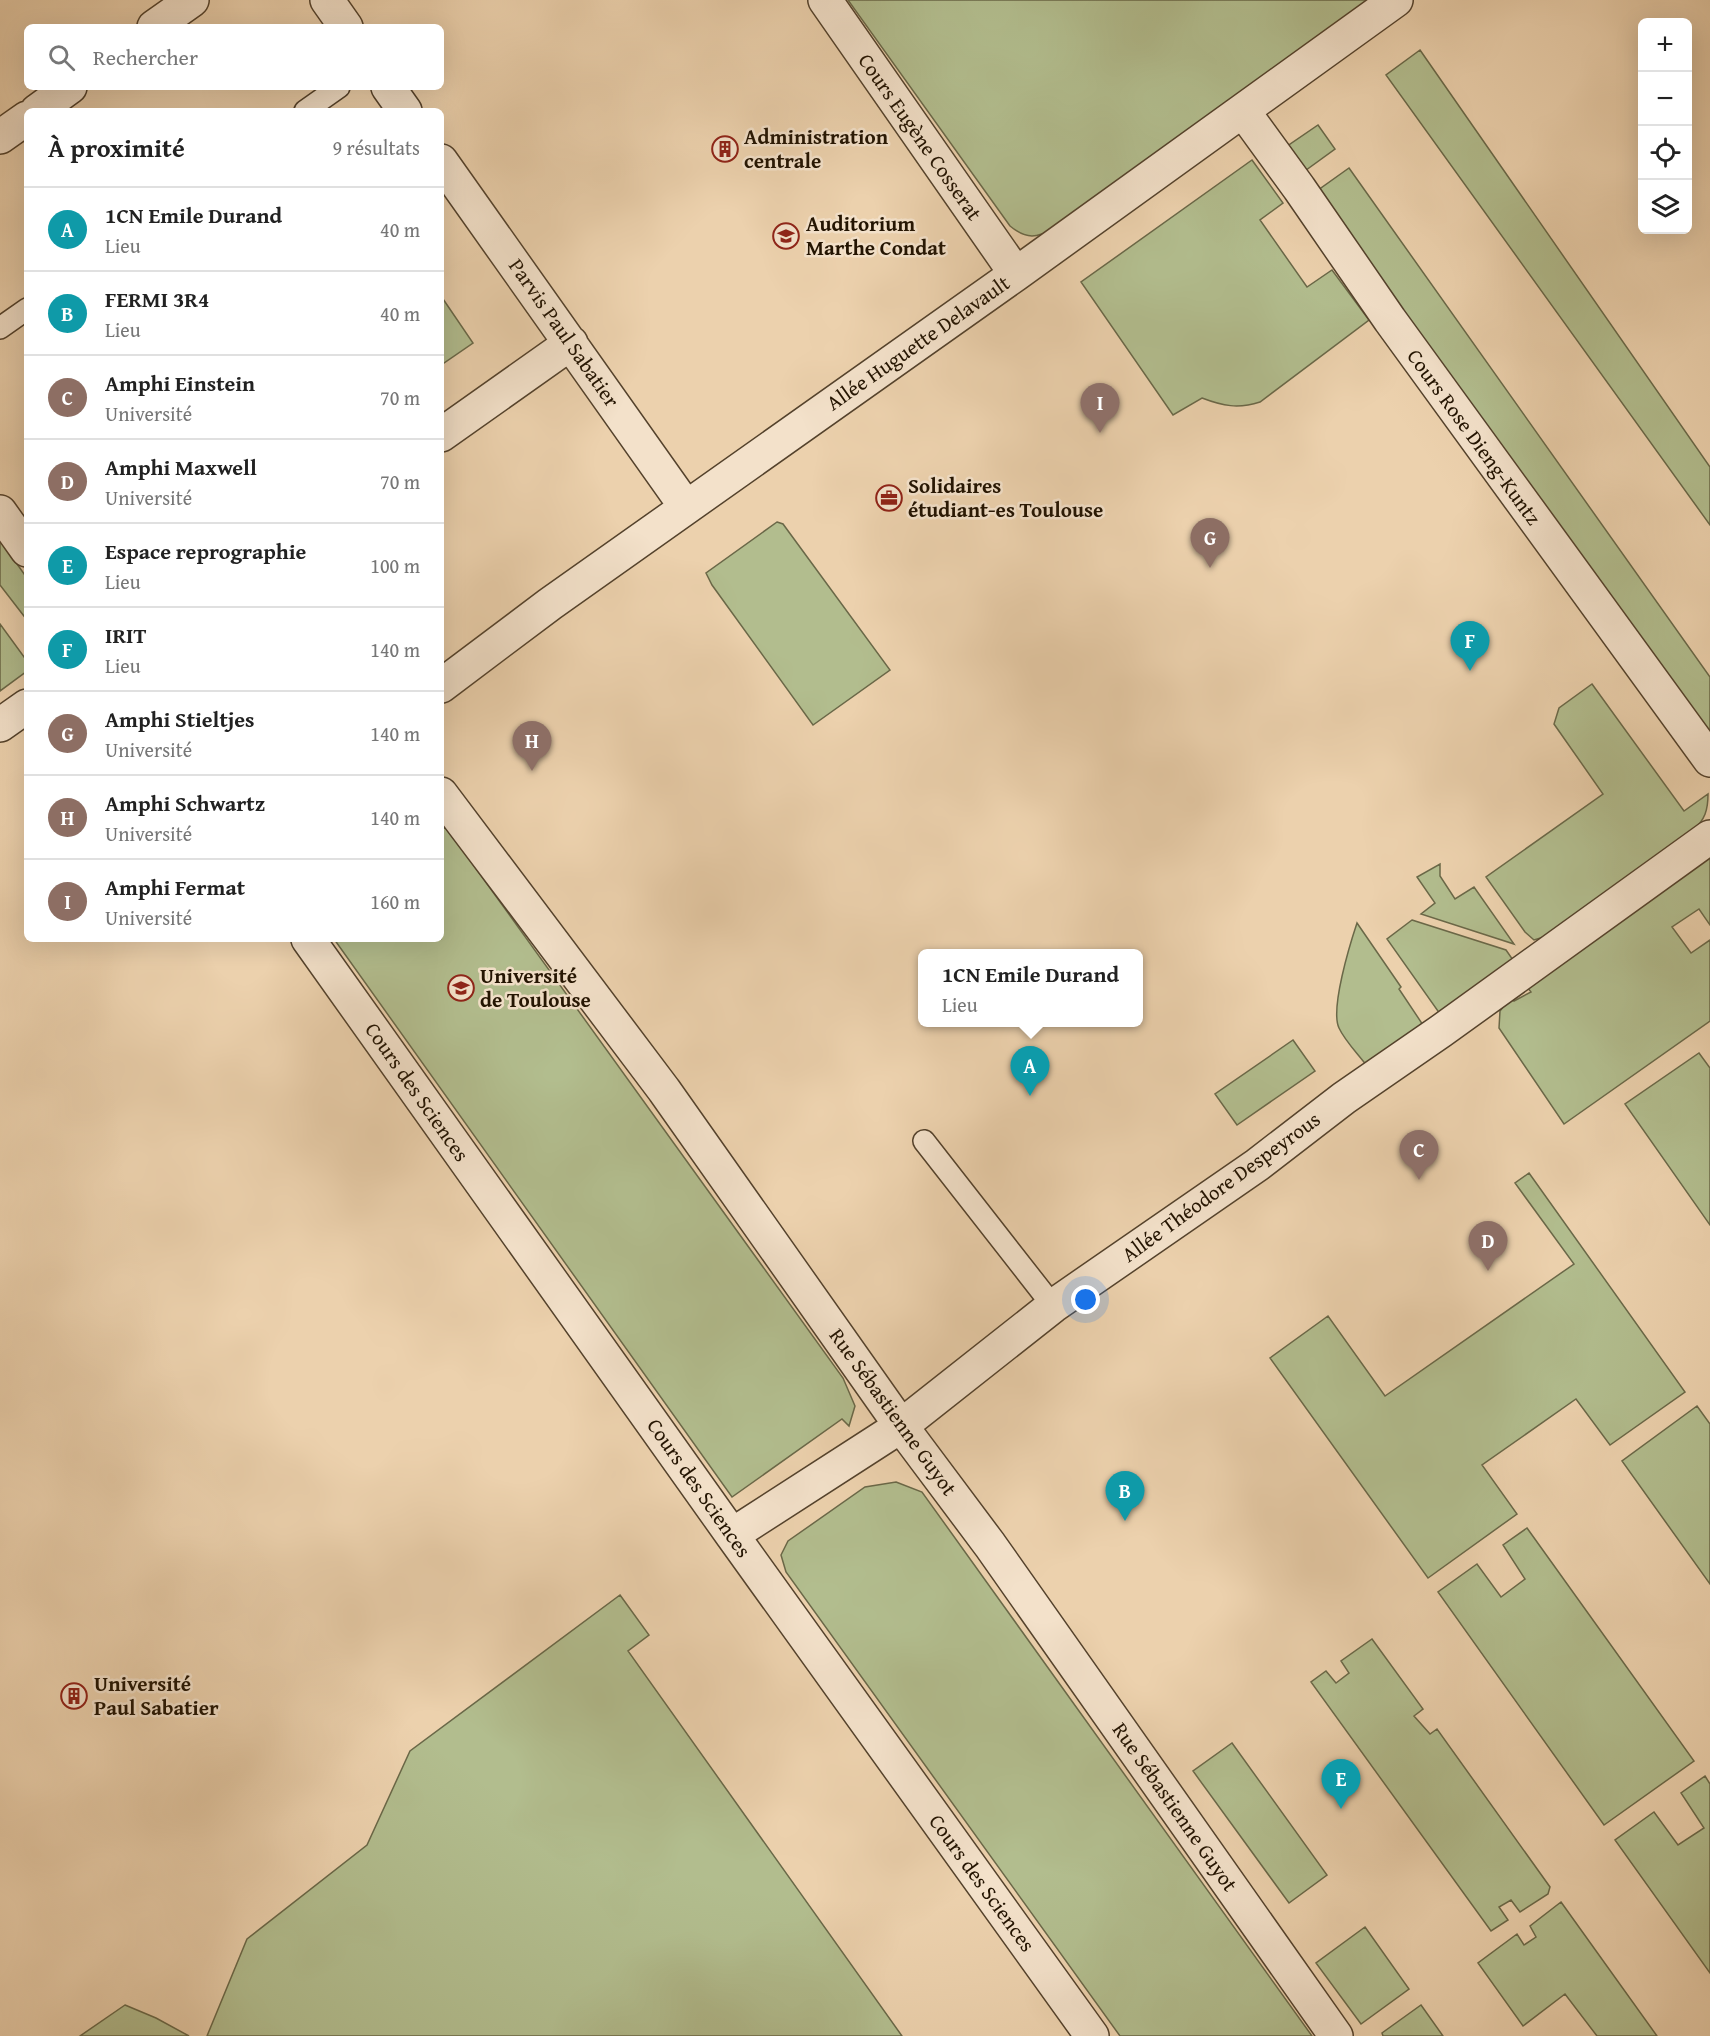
<!DOCTYPE html>
<html lang="fr">
<meta charset="utf-8">
<style>
:root{--surface:#fff;--page:#f6f6f6;--text:#222;--muted:#767676;--line:#e0e0e0;--accent:#8f2418}
body{margin:0;font-family:"Gentium Book Plus",serif;background:var(--page);color:var(--text)}
.controls{position:absolute;right:18px;top:18px;display:grid;overflow:hidden;border-radius:9px;box-shadow:0 6px 24px #0002}
.controls button{width:54px;height:54px;display:grid;place-items:center;padding:0;border:0;border-bottom:2px solid var(--line);background:var(--surface);color:var(--text);font:30px sans-serif}
.you{position:absolute;left:1086px;top:1300px;width:21px;height:21px;margin:-15px;border:4px solid #fff;border-radius:50%;background:#1a73e8;box-shadow:0 0 0 9px #1a73e833}
.badge{display:grid;place-items:center;width:39px;height:39px;border-radius:50%;background:var(--accent);color:#fff;font-size:20px;font-weight:700}
.pin{position:absolute;translate:-50% -50px;filter:drop-shadow(0 2px 3px #0008)}
.pin::after{content:'';position:absolute;top:32px;width:21px;height:18px;background:inherit;clip-path:polygon(0 0,100% 0,50% 100%)}
.popup{position:absolute;left:918px;top:949px;width:225px;height:78px;box-sizing:border-box;display:grid;place-content:center;border-radius:9px;background:var(--surface);filter:drop-shadow(0 2px 4px #0005);font-size:20px;white-space:nowrap;color:var(--muted)}
.popup b{font-size:22px;color:var(--text)}
.popup::after{content:'';position:absolute;left:50%;top:100%;margin-left:-12px;border:12px solid transparent;border-top-color:var(--surface)}
.list{margin:0;padding:0;list-style:none}
h2{display:flex;justify-content:space-between;align-items:center;height:78px;margin:0;padding:0 24px;font-size:26px}
h2 small{font-size:20px;font-weight:400;color:var(--muted)}
.list li{display:grid;grid-template-columns:39px 1fr auto;gap:18px;align-items:center;box-sizing:border-box;height:84px;padding:0 24px;border-top:2px solid var(--line)}
.list b{display:block;font-size:22px;white-space:nowrap}
.list p{margin:0;font-size:20px;white-space:nowrap;color:var(--muted)}
.list em{font-size:20px;font-style:normal;color:var(--muted)}
.icon{flex:none;width:33px;height:33px;fill:none;stroke:currentColor;stroke-width:2;stroke-linecap:round;stroke-linejoin:round}
.map{position:relative;flex:none;width:1710px;height:2036px;overflow:hidden}
.search{position:absolute;background:var(--surface);box-shadow:0 6px 24px #0002;left:24px;top:24px;width:420px;height:66px;display:flex;align-items:center;gap:15px;box-sizing:border-box;padding:0 21px;border-radius:9px;color:var(--muted);font-size:22px}
.panel{position:absolute;background:var(--surface);box-shadow:0 6px 24px #0002;left:24px;top:108px;width:420px;height:834px;border-radius:9px}
.map>svg:first-child{display:block}
</style>
<div class="map">
<svg width="1710" height="2036" viewBox="0 0 1710 2036">
<rect width="100%" height="100%" fill="#ecd1ad"/>
<filter id="stains"><feTurbulence type="fractalNoise" baseFrequency=".00333" numOctaves="4"/><feColorMatrix values="0 0 0 0 .2 0 0 0 0 .09 0 0 0 0 .02 0 0 0 .5 -.17"/></filter>
<radialGradient id="worn" r=".72"><stop offset=".6" stop-color="#630" stop-opacity="0"/><stop offset="1" stop-color="#630" stop-opacity=".3"/></radialGradient>
<path fill="#b2bd8e" stroke="#6a6848" stroke-width="1.5" d="M 848,0 L 1374,0 L 1088,206 C 1074,215 1048,236 1032,236 C 1024,236 1016,231 1010,226 Z
M 1420,50 L 1710,467 L 1710,525 L 1386,75 Z
M 1318,125 L 1335,149 L 1302,173 L 1283,149 Z
M 1252,160 L 1283,203 L 1260,220 L 1307,287 L 1332,270 L 1369,320 L 1260,402 C 1238,409 1223,406 1202,398 L 1173,415 L 1081,282 Z
M 1349,168 L 1710,677 L 1710,746 L 1314,193 Z
M 441,296 L 473,343 L 441,365 Z
M 777,522 L 783,524 L 890,670 L 813,725 L 712,585 L 706,573 Z
M 0,540 L 27,578 L 27,620 L 0,585 Z
M 0,624 L 27,661 L 27,671 L 0,691 Z
M 1592,684 L 1684,811 L 1708,794 C 1708,810 1705,820 1693,830 L 1547,936 L 1534,940 L 1525,932 L 1486,877 L 1603,794 L 1554,724 L 1559,708 Z
M 446,827 L 843,1378 L 855,1406 L 849,1426 L 842,1419 L 732,1497 L 334,939 L 441,939 L 441,830 Z
M 1710,855 L 1710,925 L 1699,909 L 1672,927 L 1691,953 L 1710,940 L 1710,1021 L 1564,1124 L 1499,1028 L 1500,1011 L 1510,998 L 1514,1001 L 1531,992 L 1527,987 Z
M 1440,864 L 1440,876 L 1455,899 L 1474,887 L 1514,944 L 1421,914 L 1435,903 L 1417,877 Z
M 1412,920 L 1506,950 L 1513,960 L 1440,1014 L 1387,939 Z
M 1357,923 L 1401,987 L 1399,989 L 1423,1025 L 1367,1066 C 1358,1054 1345,1041 1339,1028 C 1330,1009 1350,944 1357,923 Z
M 1293,1040 L 1315,1071 L 1237,1125 L 1215,1094 Z
M 1699,1053 L 1710,1068 L 1710,1225 L 1625,1104 Z
M 1529,1173 L 1685,1392 L 1610,1445 L 1576,1399 L 1482,1465 L 1517,1514 L 1428,1578 L 1270,1358 L 1328,1316 L 1385,1396 L 1574,1264 L 1515,1183 Z
M 1697,1406 L 1710,1424 L 1710,1584 L 1622,1461 Z
M 896,1482 L 922,1492 L 1312,2036 L 1120,2036 L 786,1572 L 781,1555 L 788,1541 L 865,1487 Z
M 1527,1528 L 1694,1761 L 1604,1825 L 1438,1592 L 1477,1564 L 1501,1597 L 1525,1579 L 1503,1545 Z
M 620,1595 L 649,1635 L 628,1651 L 902,2036 L 207,2036 L 247,1939 L 367,1845 L 410,1751 Z
M 1372,1639 L 1423,1709 L 1414,1716 L 1430,1734 L 1437,1729 L 1550,1887 L 1548,1894 L 1520,1912 L 1511,1900 L 1499,1907 L 1508,1920 L 1491,1931 L 1311,1682 L 1326,1671 L 1336,1683 L 1349,1673 L 1341,1661 Z
M 1232,1743 L 1327,1875 L 1289,1903 L 1193,1771 Z
M 1705,1776 L 1710,1784 L 1710,1973 L 1615,1840 L 1654,1812 L 1678,1845 L 1704,1828 L 1681,1793 Z
M 1561,1902 L 1657,2036 L 1597,2036 L 1565,1994 L 1523,2026 L 1478,1963 L 1517,1934 L 1524,1945 L 1536,1937 L 1530,1926 Z
M 1365,1927 L 1409,1989 L 1361,2024 L 1316,1963 Z
M 125,2005 L 156,2018 L 189,2036 L 80,2036 Z
M 1421,2005 L 1443,2036 L 1383,2036 L 1382,2033 Z"/>
<g fill="none" stroke-linecap="round" stroke-linejoin="round">
<g stroke="#54422c" stroke-width="24">
<path id="service" d="M 305,111 L 339,87
M 0,328 L 27,309
M 924,1141 L 1053,1306"/>
</g>
<g stroke="#54422c" stroke-width="36">
<path id="minor" d="M 327,0 L 346,27
M 825,0 L 1016,274
M 154,27 L 192,0
M 388,87 L 405,111
M 37,111 L 70,87
M 1243,111 L 1299,188 L 1390,320 L 1710,760
M 0,137 L 27,118
M 441,161 L 686,507
M 441,435 L 571,343
M 0,512 L 27,550
M 441,686 L 550,604 L 1016,274 L 1396,0
M 0,725 L 27,706
M 441,794 L 664,1090 L 901,1426 L 990,1545 L 1336,2036
M 308,939 L 732,1535 L 1092,2036
M 732,1535 L 901,1426 L 1053,1306 L 1257,1165 L 1344,1098 L 1441,1031 L 1710,837"/>
</g>
<use href="#service" stroke="#f3e1ca" stroke-width="21"/>
<use href="#minor" stroke="#f3e1ca" stroke-width="33"/>
</g>
<defs>
<g id="building-ring" transform="scale(1.35)"><circle r="9.5" fill="#f3e1ca" stroke="#8f2418" stroke-width="1.5"/><path d="M-4-6H4V6H1V3H-1V6H-4ZM-2.5-4.3h1.7v1.8h-1.7ZM.8-4.3h1.7v1.8H.8ZM-2.5-1h1.7V.8h-1.7ZM.8-1h1.7V.8H.8Z" fill="#8f2418"/></g>
<g id="university-ring" transform="scale(1.35)"><circle r="9.5" fill="#f3e1ca" stroke="#8f2418" stroke-width="1.5"/><path d="M0-5L7-2L0 1L-7-2ZM-4 1L0 2.5L4 1V4Q0 6-4 4Z" fill="#8f2418"/></g>
<g id="office-ring" transform="scale(1.35)"><circle r="9.5" fill="#f3e1ca" stroke="#8f2418" stroke-width="1.5"/><path d="M-6-3h4V-5.5h4V-3h4V5H-6ZM-1-4.5V-3h2v-1.5ZM-6 0V1H6V0Z" fill="#8f2418"/></g>
</defs>
<g fill-rule="evenodd">
<use href="#building-ring" x="725" y="149"/>
<use href="#university-ring" x="786" y="236"/>
<use href="#office-ring" x="889" y="498"/>
<use href="#university-ring" x="461" y="988"/>
<use href="#building-ring" x="74" y="1696"/>
</g>
<g text-anchor="middle" stroke-width="5" stroke-linejoin="round" paint-order="stroke">
<g font-size="21" font-weight="bold" fill="#221301" stroke="#f3e1ca" text-anchor="start">
<text x="744" y="144">Administration<tspan x="744" dy="24">centrale</tspan></text>
<text x="806" y="231">Auditorium<tspan x="806" dy="24">Marthe Condat</tspan></text>
<text x="908" y="493">Solidaires<tspan x="908" dy="24">étudiant-es Toulouse</tspan></text>
<text x="480" y="983">Université<tspan x="480" dy="24">de Toulouse</tspan></text>
<text x="94" y="1691">Université<tspan x="94" dy="24">Paul Sabatier</tspan></text>
</g>
<g font-size="21" fill="#221301" stroke="#f3e1ca">
<text transform="translate(920 137) rotate(55)" y="7">Cours Eugène Cosserat</text>
<text transform="translate(564 333) rotate(55)" y="7">Parvis Paul Sabatier</text>
<text transform="translate(918 343) rotate(-35)" y="7">Allée Huguette Delavault</text>
<text transform="translate(1474 437) rotate(54)" y="7">Cours Rose Dieng-Kuntz</text>
<text transform="translate(417 1092) rotate(55)" y="7">Cours des Sciences</text>
<text transform="translate(1221 1187) rotate(-36)" y="7">Allée Théodore Despeyrous</text>
<text transform="translate(893 1412) rotate(54)" y="7">Rue Sébastienne Guyot</text>
<text transform="translate(699 1488) rotate(55)" y="7">Cours des Sciences</text>
<text transform="translate(1175 1807) rotate(55)" y="7">Rue Sébastienne Guyot</text>
<text transform="translate(982 1883) rotate(54)" y="7">Cours des Sciences</text>
</g>
</g>
<rect width="100%" height="100%" filter="url(#stains)"/>
<rect width="100%" height="100%" fill="url(#worn)"/>
</svg>
<div class="controls">
<button>+</button>
<button>−</button>
<button><svg class="icon" aria-label="locate" viewBox="0 0 24 24"><circle cx="12" cy="12" r="6"/><path d="M12 2v4M12 18v4M2 12h4M18 12h4"/></svg></button>
<button><svg class="icon" aria-label="layers" viewBox="0 0 24 24"><path d="M12 4l9 5-9 5-9-5zM3 14l9 5 9-5"/></svg></button>
</div>
<div class="you"></div>
<div class="pin badge" style="left:1030px;top:1096px;background:#0f9aa8">A</div>
<div class="popup"><b>1CN Emile Durand</b>Lieu</div>
<div class="pin badge" style="left:1125px;top:1521px;background:#0f9aa8">B</div>
<div class="pin badge" style="left:1419px;top:1180px;background:#8d6e63">C</div>
<div class="pin badge" style="left:1488px;top:1271px;background:#8d6e63">D</div>
<div class="pin badge" style="left:1341px;top:1809px;background:#0f9aa8">E</div>
<div class="pin badge" style="left:1470px;top:671px;background:#0f9aa8">F</div>
<div class="pin badge" style="left:1210px;top:568px;background:#8d6e63">G</div>
<div class="pin badge" style="left:532px;top:771px;background:#8d6e63">H</div>
<div class="pin badge" style="left:1100px;top:433px;background:#8d6e63">I</div>
<div class="search"><svg class="icon" aria-label="search" viewBox="0 0 24 24"><circle cx="10" cy="10" r="6"/><path d="M15 15l6 6"/></svg>Rechercher</div>
<section class="panel">
<h2>À proximité<small>9 résultats</small></h2>
<ul class="list">
<li><span class="badge" style="background:#0f9aa8">A</span><div><b>1CN Emile Durand</b><p>Lieu</p></div><em>40 m</em></li>
<li><span class="badge" style="background:#0f9aa8">B</span><div><b>FERMI 3R4</b><p>Lieu</p></div><em>40 m</em></li>
<li><span class="badge" style="background:#8d6e63">C</span><div><b>Amphi Einstein</b><p>Université</p></div><em>70 m</em></li>
<li><span class="badge" style="background:#8d6e63">D</span><div><b>Amphi Maxwell</b><p>Université</p></div><em>70 m</em></li>
<li><span class="badge" style="background:#0f9aa8">E</span><div><b>Espace reprographie</b><p>Lieu</p></div><em>100 m</em></li>
<li><span class="badge" style="background:#0f9aa8">F</span><div><b>IRIT</b><p>Lieu</p></div><em>140 m</em></li>
<li><span class="badge" style="background:#8d6e63">G</span><div><b>Amphi Stieltjes</b><p>Université</p></div><em>140 m</em></li>
<li><span class="badge" style="background:#8d6e63">H</span><div><b>Amphi Schwartz</b><p>Université</p></div><em>140 m</em></li>
<li><span class="badge" style="background:#8d6e63">I</span><div><b>Amphi Fermat</b><p>Université</p></div><em>160 m</em></li>
</ul>
</section>
</div>
